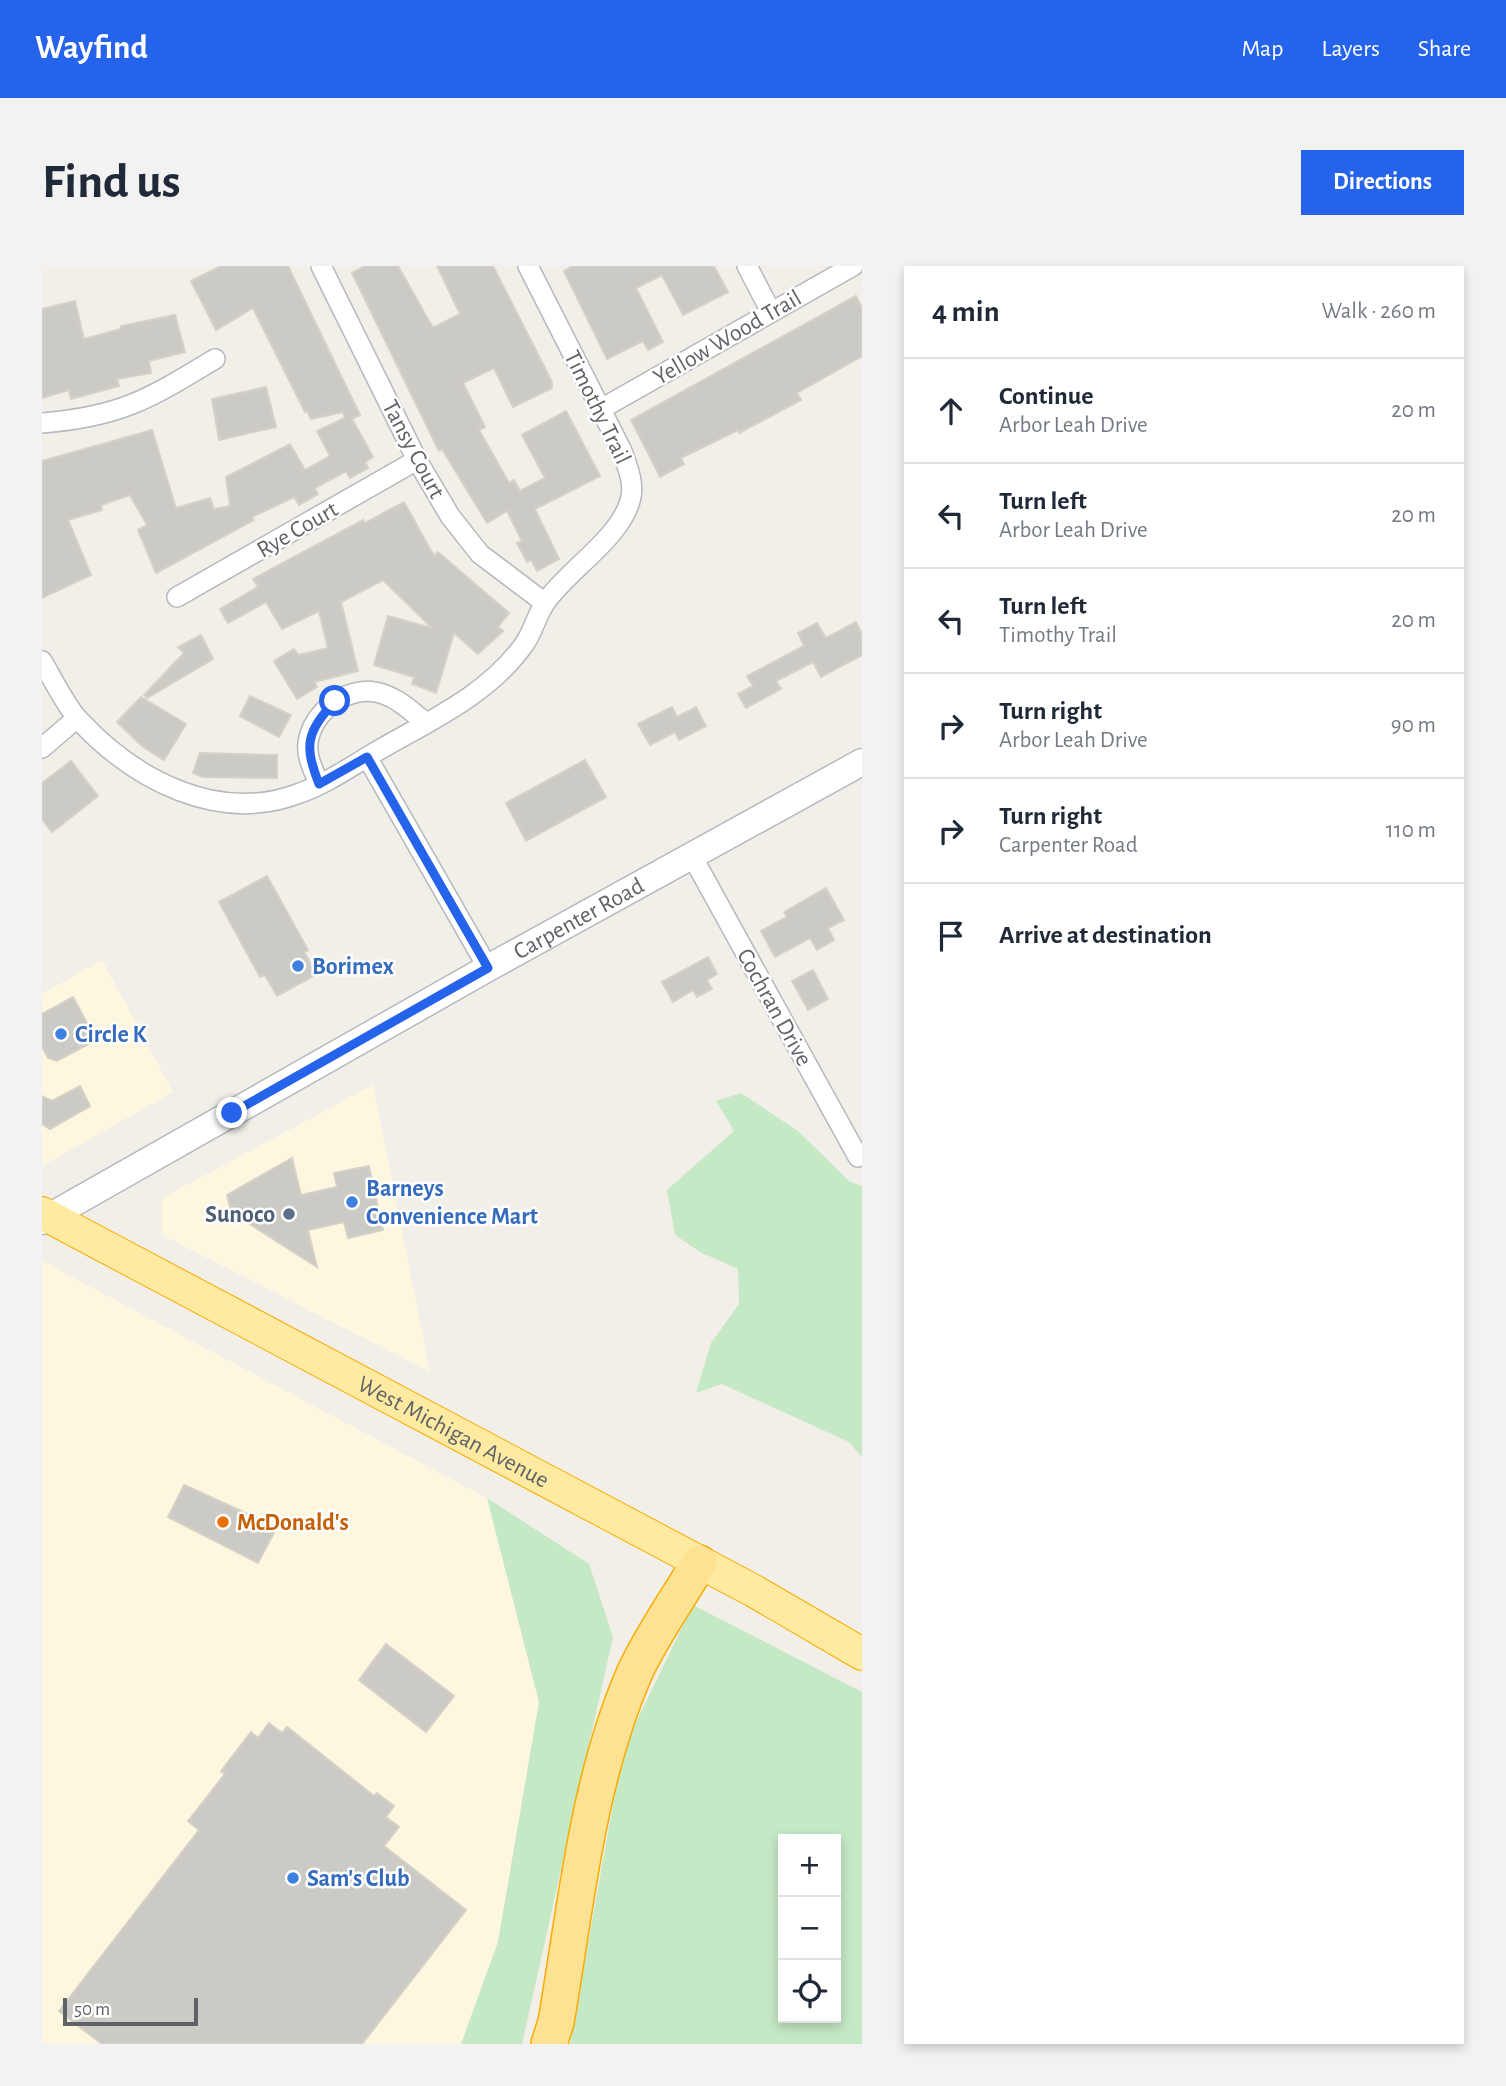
<!DOCTYPE html>
<meta charset="utf-8">
<style>
:root{--surface:#fff;--page:#f2f2f3;--text:#1f2937;--muted:#747a83;--line:#e0e1e3;--accent:#2563eb}
body{margin:0;font-family:"Alegreya Sans",sans-serif;background:var(--page);color:var(--text)}
.controls{position:absolute;right:21px;bottom:21px;display:grid;overflow:hidden;border-radius:0px;box-shadow:0 4px 10px #0003}
.controls button{width:63px;height:63px;display:grid;place-items:center;padding:0;border:0;border-bottom:2px solid var(--line);background:var(--surface);color:var(--text);font:35px sans-serif}
.scale{position:absolute;left:21px;bottom:18px;width:135px;box-sizing:border-box;padding-left:7px;border:4px solid #5f6368;border-top:0;font-size:19px;line-height:24px;white-space:nowrap;color:#5f6368;-webkit-text-stroke:5px #fff;paint-order:stroke}
.stop{position:absolute;width:21px;height:21px;margin:-16px;border:5px solid #2563eb;border-radius:50%;background:#fff}
.stop.end{background:#2563eb;border-color:#fff;box-shadow:0 2px 7px #0008}
.list{margin:0;padding:0;list-style:none}
h2{display:flex;justify-content:space-between;align-items:center;height:91px;margin:0;padding:0 28px;font-size:30px}
h2 small{font-size:23px;font-weight:400;color:var(--muted)}
.list li{display:grid;grid-template-columns:46px 1fr auto;gap:21px;align-items:center;box-sizing:border-box;height:105px;padding:0 28px;border-top:2px solid var(--line)}
.list b{display:block;font-size:26px;white-space:nowrap}
.list p{margin:0;font-size:23px;white-space:nowrap;color:var(--muted)}
.list em{font-size:23px;font-style:normal;color:var(--muted)}
.icon{flex:none;width:38px;height:38px;fill:none;stroke:currentColor;stroke-width:2;stroke-linecap:round;stroke-linejoin:round}
.map{position:relative;flex:none;width:820px;height:1778px;overflow:hidden;border-radius:0px}
header{display:flex;align-items:center;gap:42px;box-sizing:border-box;height:98px;padding:0 35px;background:var(--accent);color:#fff}
header strong{font-size:33px}
nav{display:flex;gap:38px;margin-inline-start:auto;font-size:24px}
.intro{display:flex;align-items:center;justify-content:space-between;box-sizing:border-box;height:168px;padding:0 42px}
h1{margin:0;font-size:49px}
.button{padding:18px 32px;border-radius:0px;background:var(--accent);color:#fff;font-size:24px;font-weight:700}
main{display:flex;gap:42px;padding:0 42px}
aside{flex:1;background:var(--surface);border-radius:0px;box-shadow:0 4px 10px #0003}
.map>svg:first-child{display:block}
</style>
<header>
<strong>Wayfind</strong>
<nav><a>Map</a><a>Layers</a><a>Share</a></nav>
</header>
<div class="intro"><h1>Find us</h1><a class="button">Directions</a></div>
<main>
<div class="map">
<svg width="820" height="1778" viewBox="0 0 820 1778">
<rect width="100%" height="100%" fill="#f1efe8"/>
<path fill="#fef7e0" d="M 60,694 L 131,826 L 0,900 L 0,728 Z
M 331,819 L 388,1106 L 120,969 L 120,932 Z
M 0,995 L 445,1232 L 497,1436 L 456,1676 L 419,1778 L 0,1778 Z"/>
<path fill="#c5e8c5" fill-rule="evenodd" d="M 699,827 L 756,865 L 808,916 L 820,920 L 820,1191 L 807,1176 L 680,1118 L 654,1127 L 669,1077 L 697,1038 L 696,1003 L 658,986 L 633,969 L 625,924 L 692,865 L 674,835 Z
M 445,1232 L 547,1298 L 571,1371 L 480,1778 L 419,1778 L 456,1676 L 497,1436 Z
M 651,1339 L 820,1426 L 820,1778 L 528,1778 L 581,1483 ZM 741,1573 L 794,1573 L 794,1752 L 741,1752 Z"/>
<path fill="#cccac5" stroke="#d6d1c6" stroke-width="2" d="M 179,0 L 246,0 L 318,149 L 310,153 L 331,191 L 323,196 L 326,202 L 308,212 L 304,205 L 273,222 L 276,228 L 257,239 L 252,231 L 210,251 L 212,254 L 114,307 L 96,264 L 105,259 L 88,229 L 59,239 L 60,244 L 26,254 L 49,309 L 0,332 L 0,195 L 110,164 L 134,242 L 168,232 L 172,243 L 188,240 L 184,211 L 248,178 L 263,204 L 288,190 L 275,165 L 303,152 L 301,146 L 269,153 L 265,145 L 263,146 L 211,42 L 174,64 L 149,15 Z
M 323,0 L 356,0 L 391,62 L 418,48 L 395,0 L 451,0 L 510,116 L 510,122 L 471,141 L 452,102 L 421,117 L 443,161 L 437,164 L 467,217 L 472,214 L 478,225 L 503,212 L 480,169 L 524,145 L 558,210 L 493,243 L 517,293 L 495,305 L 489,294 L 485,296 L 475,277 L 480,275 L 465,245 L 445,257 L 400,183 L 397,185 L 310,7 Z
M 530,0 L 672,0 L 686,26 L 641,49 L 620,9 L 594,22 L 621,76 L 606,84 L 601,75 L 565,93 L 522,5 Z
M 814,30 L 820,42 L 820,90 L 755,127 L 759,134 L 697,167 L 696,164 L 639,192 L 642,198 L 618,211 L 589,154 Z
M 33,35 L 42,73 L 79,63 L 79,60 L 133,49 L 143,86 L 107,95 L 109,107 L 75,113 L 77,120 L 29,133 L 27,124 L 0,132 L 0,43 Z
M 224,121 L 234,161 L 177,174 L 170,133 Z
M 362,236 L 392,290 L 396,286 L 467,347 L 456,361 L 461,365 L 436,388 L 412,367 L 394,427 L 370,418 L 372,411 L 332,399 L 346,350 L 390,362 L 341,314 L 299,336 L 316,405 L 272,416 L 275,421 L 255,433 L 232,395 L 252,383 L 256,389 L 286,382 L 277,345 L 240,363 L 224,336 L 186,357 L 178,343 L 216,321 L 211,313 L 321,254 L 323,257 Z
M 814,356 L 820,368 L 820,389 L 779,411 L 771,396 L 734,415 L 739,423 L 704,442 L 696,428 L 711,420 L 705,410 L 762,380 L 756,367 L 775,357 L 784,372 Z
M 159,369 L 171,393 L 105,432 L 102,429 L 142,387 L 136,381 Z
M 208,430 L 249,449 L 237,471 L 198,450 Z
M 99,431 L 144,458 L 122,494 L 100,480 L 75,456 Z
M 630,441 L 635,451 L 654,441 L 664,460 L 637,474 L 633,466 L 608,479 L 596,458 Z
M 158,487 L 235,489 L 235,512 L 161,511 L 151,507 Z
M 543,494 L 564,531 L 484,575 L 464,537 Z
M 29,495 L 56,530 L 10,566 L 0,553 L 0,517 Z
M 225,610 L 266,684 L 262,686 L 275,708 L 235,730 L 223,709 L 218,711 L 177,636 Z
M 784,622 L 802,654 L 786,662 L 792,674 L 775,684 L 768,672 L 733,691 L 719,665 L 745,651 L 742,646 Z
M 666,691 L 675,708 L 665,714 L 670,723 L 655,731 L 651,724 L 631,736 L 620,716 Z
M 771,704 L 786,733 L 766,744 L 750,715 Z
M 31,731 L 54,774 L 15,795 L 6,792 L 0,781 L 0,748 Z
M 38,820 L 48,840 L 8,863 L 0,858 L 0,830 L 10,835 Z
M 250,892 L 259,929 L 295,921 L 292,907 L 327,900 L 341,964 L 306,972 L 302,956 L 266,964 L 275,1001 L 189,946 L 185,929 Z
M 142,1219 L 235,1261 L 216,1297 L 126,1251 Z
M 344,1378 L 412,1430 L 384,1466 L 317,1414 Z
M 227,1457 L 240,1467 L 245,1461 L 332,1530 L 335,1527 L 352,1540 L 344,1551 L 357,1561 L 342,1580 L 424,1644 L 320,1778 L 60,1778 L 17,1745 L 157,1564 L 146,1555 L 183,1508 L 179,1505 L 209,1466 L 216,1472 Z"/>
<g fill="none" stroke-linecap="round" stroke-linejoin="round">
<g stroke="#b5b8bc" stroke-width="22">
<path id="minor" d="M 279,0 L 375,194 L 408,250 L 438,288 L 503,337
M 705,0 L 729,46
M 559,143 L 811,0
M 0,157 C 78,151 107,133 173,93
M 135,331 L 375,194
M 0,395 C 11,413 22,437 36,453 C 91,513 176,559 258,527 C 286,517 311,499 337,484 C 389,454 445,429 481,380 C 491,367 494,350 503,337 C 525,304 581,271 589,231 C 592,215 585,200 580,185 L 486,0
M 0,482 L 35,452
M 325,491 L 446,702
M 277,518 C 272,505 264,491 266,477 C 270,446 304,421 333,426 C 353,429 369,445 384,457
M 650,590 L 816,891"/>
</g>
<g stroke="#b6babf" stroke-width="29">
<g id="secondary">
<path id="s1" d="M 0,955 L 446,702 L 820,496"/>
</g>
</g>
<g stroke="#f9ab00" stroke-width="34">
<g id="trunk">
<path id="s2" d="M 0,947 L 712,1325 L 820,1388"/>
</g>
</g>
<g stroke="#f9ab00" stroke-width="38">
<path id="motorway" d="M 507,1778 L 514,1756 C 534,1640 545,1517 592,1408 C 609,1370 636,1333 657,1297"/>
</g>
<use href="#minor" stroke="#fff" stroke-width="19"/>
<use href="#secondary" stroke="#fff" stroke-width="26"/>
<use href="#trunk" stroke="#feeaa1" stroke-width="32"/>
<use href="#motorway" stroke="#fde293" stroke-width="35"/>
</g>
<g fill="none" stroke-linecap="round" stroke-linejoin="round">
<path stroke="#2563eb" stroke-width="9" d="M 190,847 L 446,702 L 325,491 L 277,518 C 262,479 264,467 293,435"/>
</g>
<g fill="#3f7fe0" stroke="#fff" stroke-width="2.5">
<circle cx="256" cy="700" r="7"/>
<circle cx="19" cy="768" r="7"/>
<circle cx="310" cy="936" r="7"/>
<circle cx="251" cy="1612" r="7"/>
</g>
<circle fill="#5c6f8a" stroke="#fff" stroke-width="2.5" cx="247" cy="948" r="7"/>
<circle fill="#e8710a" stroke="#fff" stroke-width="2.5" cx="181" cy="1256" r="7"/>
<g text-anchor="middle" stroke-width="5" stroke-linejoin="round" paint-order="stroke">
<g font-size="24" fill="#5f6368" stroke="#fff">
<text transform="translate(685 71) rotate(-30)" y="8">Yellow Wood Trail</text>
<text transform="translate(556 141) rotate(64)" y="8">Timothy Trail</text>
<text transform="translate(372 183) rotate(62)" y="8">Tansy Court</text>
<text transform="translate(255 263) rotate(-30)" y="8">Rye Court</text>
<text dy="8" stroke="none"><textPath href="#s1" startOffset="616">Carpenter Road</textPath></text>
<text transform="translate(733 741) rotate(61)" y="8">Cochran Drive</text>
<text dy="8" stroke="none"><textPath href="#s2" startOffset="466">West Michigan Avenue</textPath></text>
</g>
<g font-size="24" font-weight="bold" fill="#366cbe" stroke="#fff" text-anchor="start">
<text x="270" y="708">Borimex</text>
<text x="33" y="776">Circle K</text>
<text x="324" y="930">Barneys<tspan x="324" dy="28">Convenience Mart</tspan></text>
<text x="265" y="1620">Sam's Club</text>
</g>
<g font-size="24" font-weight="bold" fill="#4e5e75" stroke="#fff" text-anchor="end">
<text x="233" y="956">Sunoco</text>
</g>
<g font-size="24" font-weight="bold" fill="#c56008" stroke="#fff" text-anchor="start">
<text x="195" y="1264">McDonald's</text>
</g>
</g>
</svg>
<div class="controls">
<button>+</button>
<button>−</button>
<button><svg class="icon" aria-label="locate" viewBox="0 0 24 24"><circle cx="12" cy="12" r="6"/><path d="M12 2v4M12 18v4M2 12h4M18 12h4"/></svg></button>
</div>
<div class="scale">50 m</div>
<div class="stop" style="left:293px;top:435px"></div>
<div class="stop end" style="left:190px;top:847px"></div>
</div>
<aside>
<h2>4 min<small>Walk · 260 m</small></h2>
<ul class="list">
<li><svg class="icon" aria-label="ahead" viewBox="0 0 24 24"><path d="M12 20V5M6 11l6-6 6 6"/></svg><div><b>Continue</b><p>Arbor Leah Drive</p></div><em>20 m</em></li>
<li><svg class="icon" aria-label="left" viewBox="0 0 24 24"><path d="M17 20v-9H6M10 6l-5 5 5 5"/></svg><div><b>Turn left</b><p>Arbor Leah Drive</p></div><em>20 m</em></li>
<li><svg class="icon" aria-label="left" viewBox="0 0 24 24"><path d="M17 20v-9H6M10 6l-5 5 5 5"/></svg><div><b>Turn left</b><p>Timothy Trail</p></div><em>20 m</em></li>
<li><svg class="icon" aria-label="right" viewBox="0 0 24 24"><path d="M7 20v-9h11M14 6l5 5-5 5"/></svg><div><b>Turn right</b><p>Arbor Leah Drive</p></div><em>90 m</em></li>
<li><svg class="icon" aria-label="right" viewBox="0 0 24 24"><path d="M7 20v-9h11M14 6l5 5-5 5"/></svg><div><b>Turn right</b><p>Carpenter Road</p></div><em>110 m</em></li>
<li><svg class="icon" aria-label="arrive" viewBox="0 0 24 24"><path d="M6 21V4h12l-3 4 3 4H6"/></svg><div><b>Arrive at destination</b></div></li>
</ul>
</aside>
</main>
